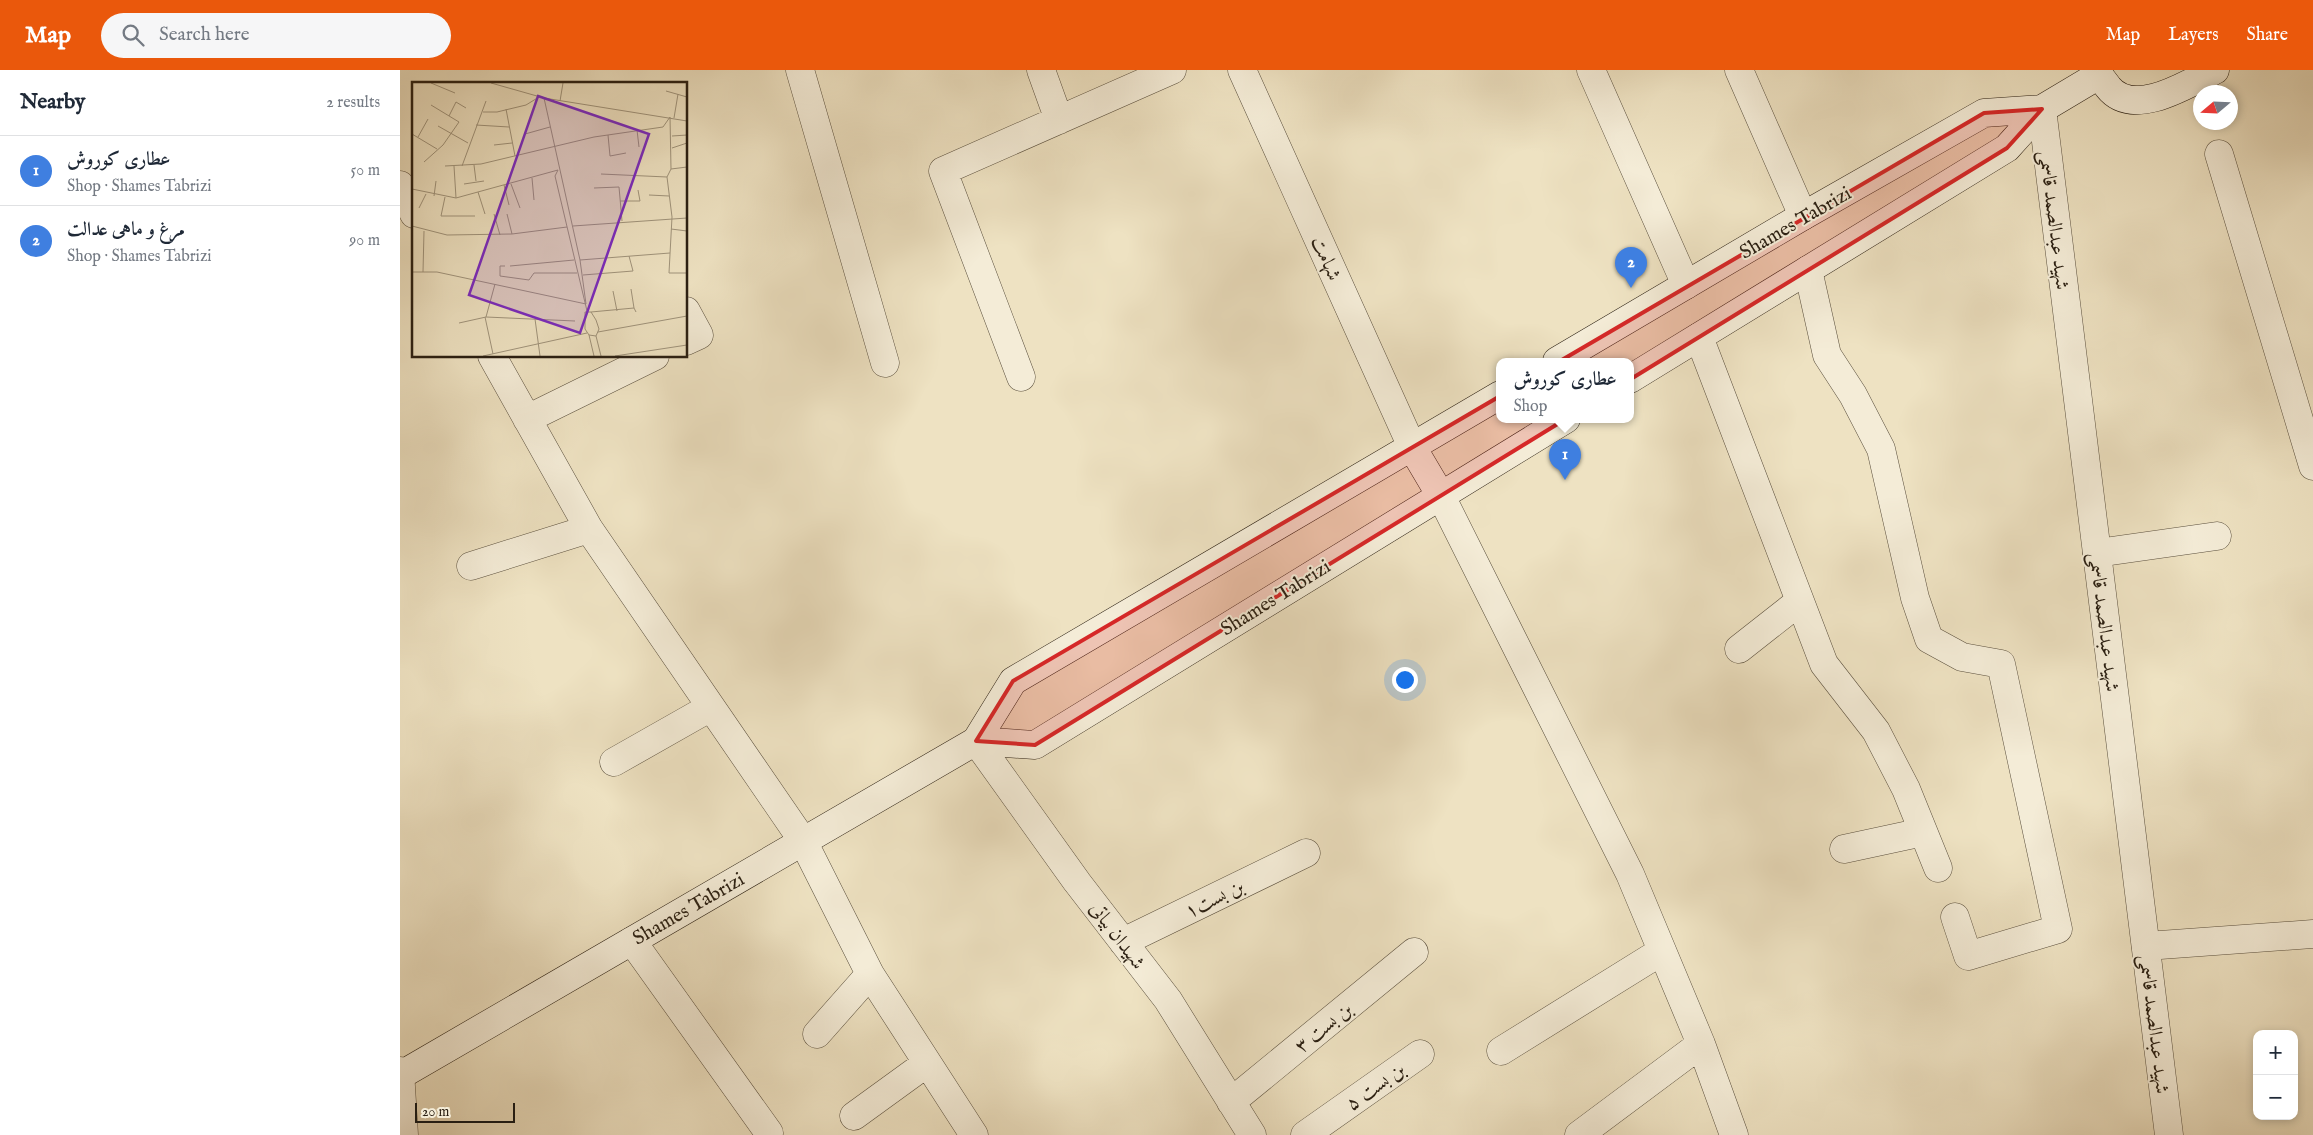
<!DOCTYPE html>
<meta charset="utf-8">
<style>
:root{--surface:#fff;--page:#f6f6f7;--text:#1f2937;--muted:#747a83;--line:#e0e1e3;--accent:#ea580c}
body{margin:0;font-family:"IM FELL English",Amiri,serif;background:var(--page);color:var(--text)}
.controls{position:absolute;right:15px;bottom:15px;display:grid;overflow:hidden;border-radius:10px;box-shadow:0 2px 8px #0003}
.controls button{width:45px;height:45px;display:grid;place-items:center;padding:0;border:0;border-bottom:1px solid var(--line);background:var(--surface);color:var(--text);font:25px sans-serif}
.compass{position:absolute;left:1793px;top:15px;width:45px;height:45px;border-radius:50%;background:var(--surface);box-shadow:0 2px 8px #0003;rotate:251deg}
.scale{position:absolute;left:15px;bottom:12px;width:100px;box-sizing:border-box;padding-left:5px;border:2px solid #2a1f12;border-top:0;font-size:14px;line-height:18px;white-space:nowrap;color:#2a1f12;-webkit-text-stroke:4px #f4ecd7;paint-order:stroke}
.you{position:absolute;left:1004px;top:609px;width:18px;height:18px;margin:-12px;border:4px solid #fff;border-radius:50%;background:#1a73e8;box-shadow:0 0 0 8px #1a73e833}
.badge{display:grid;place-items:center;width:32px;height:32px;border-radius:50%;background:var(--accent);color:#fff;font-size:16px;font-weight:700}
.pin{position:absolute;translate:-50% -41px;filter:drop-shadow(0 1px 2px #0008)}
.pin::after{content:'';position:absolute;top:26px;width:18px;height:15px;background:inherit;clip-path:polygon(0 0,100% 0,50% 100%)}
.popup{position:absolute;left:1096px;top:288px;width:138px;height:65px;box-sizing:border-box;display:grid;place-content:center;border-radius:10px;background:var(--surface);filter:drop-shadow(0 1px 4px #0005);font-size:16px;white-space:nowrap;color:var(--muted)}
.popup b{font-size:19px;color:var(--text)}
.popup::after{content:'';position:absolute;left:50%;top:100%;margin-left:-10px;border:10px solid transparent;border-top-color:var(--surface)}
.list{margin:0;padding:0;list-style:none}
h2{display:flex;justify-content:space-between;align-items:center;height:65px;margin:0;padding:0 20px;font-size:21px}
h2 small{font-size:16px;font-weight:400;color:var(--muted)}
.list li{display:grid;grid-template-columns:32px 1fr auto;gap:15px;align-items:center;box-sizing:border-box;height:70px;padding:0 20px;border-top:1px solid var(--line)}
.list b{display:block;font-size:19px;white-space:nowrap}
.list p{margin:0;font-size:16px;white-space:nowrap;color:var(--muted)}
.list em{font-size:16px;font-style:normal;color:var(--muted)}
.icon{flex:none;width:28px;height:28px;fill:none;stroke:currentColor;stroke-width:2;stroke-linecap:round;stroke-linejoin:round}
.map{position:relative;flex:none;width:1913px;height:1065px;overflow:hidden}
header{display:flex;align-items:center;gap:30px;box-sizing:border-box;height:70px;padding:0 25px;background:var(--accent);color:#fff}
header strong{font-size:24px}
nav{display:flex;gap:28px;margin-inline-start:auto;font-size:18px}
.search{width:350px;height:45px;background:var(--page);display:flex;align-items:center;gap:12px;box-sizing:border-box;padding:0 18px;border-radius:28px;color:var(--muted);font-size:19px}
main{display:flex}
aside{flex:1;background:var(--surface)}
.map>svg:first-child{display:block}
</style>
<header>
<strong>Map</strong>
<div class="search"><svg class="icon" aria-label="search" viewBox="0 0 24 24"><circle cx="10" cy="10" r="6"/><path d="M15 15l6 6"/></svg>Search here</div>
<nav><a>Map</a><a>Layers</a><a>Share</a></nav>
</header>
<main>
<aside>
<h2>Nearby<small>2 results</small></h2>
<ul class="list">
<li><span class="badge" style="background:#3f7fe0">1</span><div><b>عطاری کوروش</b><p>Shop · Shames Tabrizi</p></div><em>50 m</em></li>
<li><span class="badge" style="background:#3f7fe0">2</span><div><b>مرغ و ماهی عدالت</b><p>Shop · Shames Tabrizi</p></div><em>90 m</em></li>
</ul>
</aside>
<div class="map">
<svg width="1913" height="1065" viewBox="0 0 1913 1065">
<rect width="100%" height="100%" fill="#eee2c2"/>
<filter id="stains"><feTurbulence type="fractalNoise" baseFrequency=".004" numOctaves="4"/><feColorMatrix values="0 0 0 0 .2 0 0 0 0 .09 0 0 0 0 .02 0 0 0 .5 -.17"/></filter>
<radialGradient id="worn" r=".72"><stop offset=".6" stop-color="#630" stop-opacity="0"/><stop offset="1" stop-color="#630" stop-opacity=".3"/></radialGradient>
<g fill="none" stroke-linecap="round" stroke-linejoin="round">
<g stroke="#5b503e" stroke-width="29">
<path id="minor" d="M 400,0 L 485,293
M 641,0 L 659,50
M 842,0 L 1012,377
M 1191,0 L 1286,215
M 1339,0 L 1403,146
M 1819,84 L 1913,396
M 0,115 L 14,144
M 1408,200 L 1427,285 L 1453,325 L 1481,379 L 1515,528 L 1529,569 L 1562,587 L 1601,594 L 1658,859 L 1568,886 L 1555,847
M 286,241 L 299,265 L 286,271
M 1299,267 L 1424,594 L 1476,661 L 1506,719 L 1538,798
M 92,286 L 189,459 L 403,771 L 470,904 L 574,1065
M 621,307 L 543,101 L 772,0
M 127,349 L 255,286
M 1041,426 L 1230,804 L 1301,974 L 1334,1065
M 1697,483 L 1817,466
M 71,496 L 189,459
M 1339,579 L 1400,531
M 576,671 L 677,812 L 768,930 L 852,1065
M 214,692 L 311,637
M 1444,779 L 1523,762
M 232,871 L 369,1063
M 723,872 L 906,783
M 1746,876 L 1913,864
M 417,964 L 470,904
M 1101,981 L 1262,881
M 0,1001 L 4,1065
M 831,1032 L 1014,882
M 454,1046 L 527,993
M 905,1065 L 1020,984
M 1179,1065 L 1301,974"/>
</g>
<g stroke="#5b503e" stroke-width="29">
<path id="tertiary" d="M 1642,39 L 1769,1065"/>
</g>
<g stroke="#2a1f12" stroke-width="29">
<path id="secondary" d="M 1698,0 C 1699,7 1704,11 1708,17 C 1733,49 1788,14 1815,0
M 1157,291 L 1403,146 L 1584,43 L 1642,39
M 1230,309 L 1607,78 L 1642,39 L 1699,5
M 1012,377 L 1041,426
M 576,671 L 635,675 L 1166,349
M 1,1005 L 576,671 L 613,611 L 1100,325"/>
</g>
<use href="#minor" stroke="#f4ecd7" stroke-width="28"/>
<use href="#tertiary" stroke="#f4ecd7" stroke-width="28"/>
<use href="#secondary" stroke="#f4ecd7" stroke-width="28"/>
</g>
<path fill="#d62828" fill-opacity="0.2" stroke="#d62828" stroke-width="4" stroke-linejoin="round" d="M 1642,39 L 1607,78 L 635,675 L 576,671 L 613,611 L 1584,43 Z"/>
<g text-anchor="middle" stroke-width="4" stroke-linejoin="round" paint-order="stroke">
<g font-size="20" fill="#2a1f12" stroke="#f4ecd7">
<text transform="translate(1655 150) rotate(83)" y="7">شهید عبدالصمد قاسمی</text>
<text transform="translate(1395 152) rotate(-30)" y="7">Shames Tabrizi</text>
<text transform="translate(927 188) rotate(66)" y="7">شهامت</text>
<text transform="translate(875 527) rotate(-32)" y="7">Shames Tabrizi</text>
<text transform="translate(1705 552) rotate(83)" y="7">شهید عبدالصمد قاسمی</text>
<text transform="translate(814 828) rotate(-26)" y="7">بن بست۱</text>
<text transform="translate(288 838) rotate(-30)" y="7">Shames Tabrizi</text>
<text transform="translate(718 865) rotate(53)" y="7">شهیدان بیاتی</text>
<text transform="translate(1755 954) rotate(83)" y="7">شهید عبدالصمد قاسمی</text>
<text transform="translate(923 957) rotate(-39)" y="7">بن بست ۳</text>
<text transform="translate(975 1016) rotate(-35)" y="7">بن بست ۵</text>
</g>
</g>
<g transform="translate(12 12)">
<rect width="275" height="275" fill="#eee2c2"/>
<path fill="none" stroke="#a0947c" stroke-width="1" d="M 19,1 L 43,11M 79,1 L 132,16 L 275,39M 254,9 L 275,15M 132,16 L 168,178 L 174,222M 148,19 L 151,1M 94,27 L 103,74M 71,30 L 85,30 L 114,23 L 127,15M 37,34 L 44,20 L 54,26M 258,35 L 259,87 L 255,95 L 260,135 L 257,191 L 275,191M 262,36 L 266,12M 64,43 L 97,45M 26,44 L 56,61M 225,48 L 227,65M 0,52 L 25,67M 113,52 L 138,45M 196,53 L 198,74 L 214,71M 260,54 L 275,53M 6,55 L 16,37M 82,63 L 100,61M 260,66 L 275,61M 12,80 L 31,63 L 47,40 L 19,23M 62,83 L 64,99M 33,84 L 69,82 L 182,55 L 251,45 L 258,35M 42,84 L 44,116M 50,84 L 74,19M 259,87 L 275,85M 146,88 L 143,94 L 175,229M 189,92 L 255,95M 120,96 L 122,118M 52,102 L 72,99M 99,102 L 108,126M 92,103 L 97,123M 182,106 L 207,105 L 210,139M 0,107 L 44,116 L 146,88M 66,110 L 73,132M 237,113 L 257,114M 22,114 L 24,99M 33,115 L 29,134 L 63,134M 208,119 L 228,119 L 226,108M 7,126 L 14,112M 82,132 L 88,153M 95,132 L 100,152M 0,144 L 35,153 L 100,152 L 155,145M 161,144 L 275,136M 259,147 L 275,149M 168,178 L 258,171M 93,184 L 88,184 L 88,194 L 117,198 L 122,191 L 165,191M 98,184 L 162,178M 0,190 L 25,190 L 174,222M 11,190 L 12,149M 171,193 L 221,189 L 217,174M 219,207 L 222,226M 201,209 L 205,229M 173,230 L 179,230 L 184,238 L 187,247 L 184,254 L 177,253 L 173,247 ZM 179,230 L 222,226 L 224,230M 73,235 L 81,272M 74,235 L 83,202M 123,237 L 128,274M 47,241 L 74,235 L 163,239M 186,250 L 275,234M 177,253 L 182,274M 184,254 L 189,274M 71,274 L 175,251M 203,274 L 275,263"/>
<path fill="#7b2cbf" fill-opacity="0.15" stroke="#7b2cbf" stroke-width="2.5" d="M 126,14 L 237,52 L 168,251 L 57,213 Z"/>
<rect width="275" height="275" fill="none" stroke="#2a1f12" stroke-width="2.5"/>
</g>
<rect width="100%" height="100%" filter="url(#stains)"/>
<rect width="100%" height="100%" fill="url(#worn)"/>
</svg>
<div class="controls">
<button>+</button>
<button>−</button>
</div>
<svg class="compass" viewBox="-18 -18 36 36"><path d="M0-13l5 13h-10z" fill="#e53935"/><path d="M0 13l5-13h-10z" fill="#747a83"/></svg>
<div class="scale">20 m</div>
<div class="you"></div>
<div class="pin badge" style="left:1165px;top:410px;background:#3f7fe0">1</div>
<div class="popup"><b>عطاری کوروش</b>Shop</div>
<div class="pin badge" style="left:1231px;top:218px;background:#3f7fe0">2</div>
</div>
</main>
